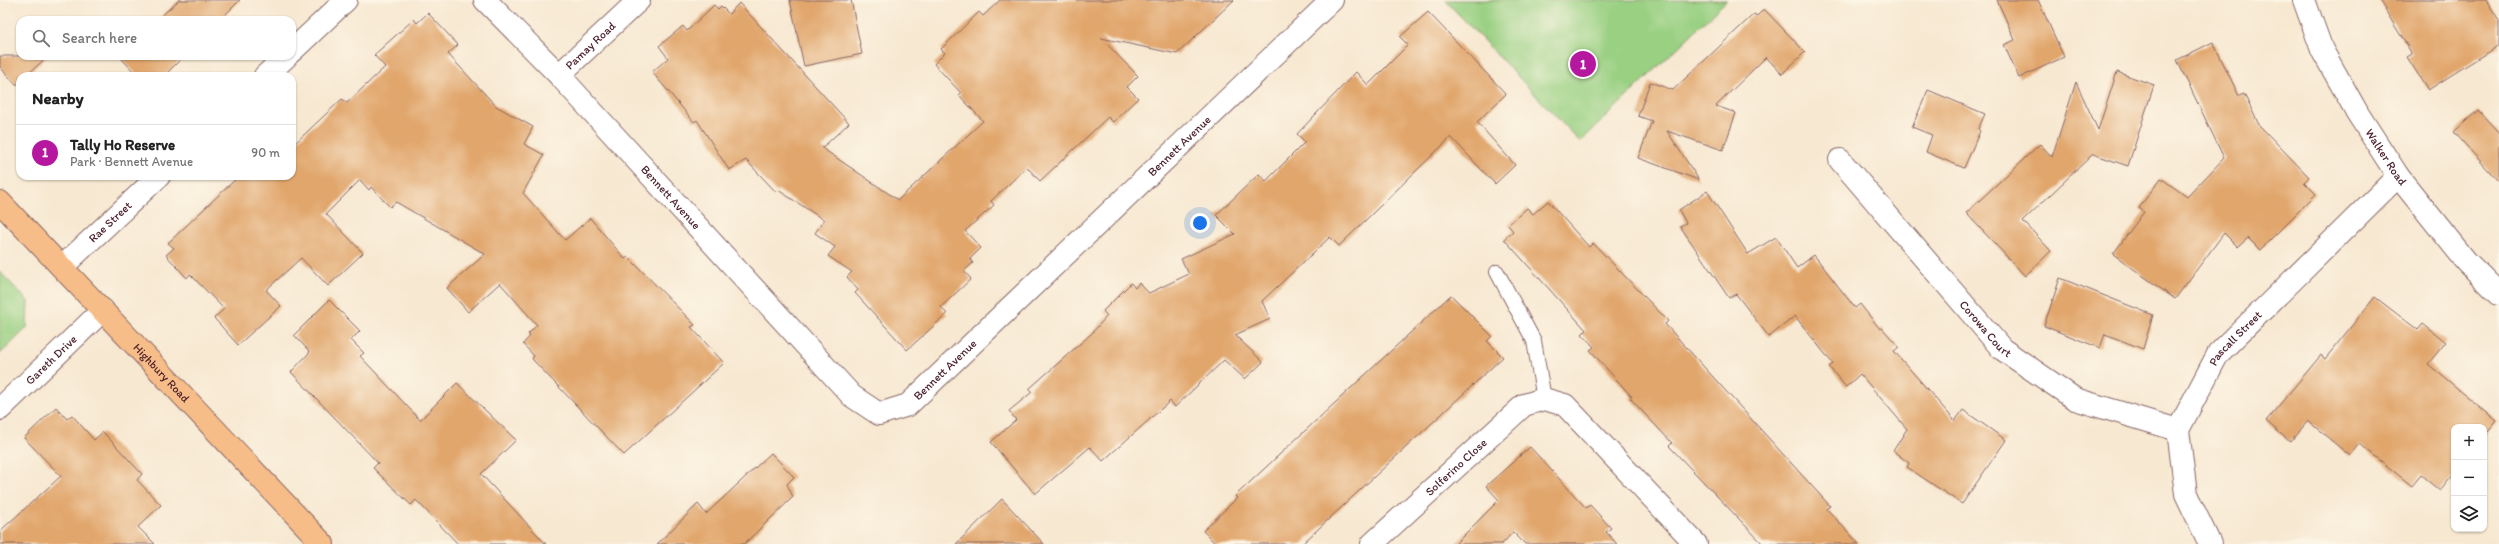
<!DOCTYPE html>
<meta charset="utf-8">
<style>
:root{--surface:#fff;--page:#f6f6f6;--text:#222;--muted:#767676;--line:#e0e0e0;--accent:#b5179e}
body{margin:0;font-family:Itim,sans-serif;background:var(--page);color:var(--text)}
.controls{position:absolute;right:12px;bottom:12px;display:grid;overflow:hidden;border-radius:8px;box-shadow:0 1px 3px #0004}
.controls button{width:36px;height:36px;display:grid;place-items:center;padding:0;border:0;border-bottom:1px solid var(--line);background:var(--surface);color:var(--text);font:20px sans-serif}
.you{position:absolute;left:1200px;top:223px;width:14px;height:14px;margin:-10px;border:3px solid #fff;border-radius:50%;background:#1a73e8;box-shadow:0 0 0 6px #1a73e833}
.badge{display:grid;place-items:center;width:26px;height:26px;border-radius:50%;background:var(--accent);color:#fff;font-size:13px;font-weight:700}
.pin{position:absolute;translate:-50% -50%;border:2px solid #fff;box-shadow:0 1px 4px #0006}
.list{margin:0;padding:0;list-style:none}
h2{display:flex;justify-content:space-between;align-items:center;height:52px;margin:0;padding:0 16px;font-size:17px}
h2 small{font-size:13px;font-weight:400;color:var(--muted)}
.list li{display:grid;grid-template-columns:26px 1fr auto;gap:12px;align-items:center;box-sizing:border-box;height:56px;padding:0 16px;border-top:1px solid var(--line)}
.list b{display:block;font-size:15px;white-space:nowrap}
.list p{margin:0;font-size:13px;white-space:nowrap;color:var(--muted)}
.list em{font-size:13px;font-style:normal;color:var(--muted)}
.icon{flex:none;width:22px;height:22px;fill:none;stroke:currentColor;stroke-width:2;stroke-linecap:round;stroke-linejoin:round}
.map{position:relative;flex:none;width:2499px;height:544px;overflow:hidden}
.search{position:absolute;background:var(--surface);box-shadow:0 1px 3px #0004;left:16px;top:16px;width:280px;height:44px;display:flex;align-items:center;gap:10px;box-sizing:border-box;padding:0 14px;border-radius:12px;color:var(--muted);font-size:15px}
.panel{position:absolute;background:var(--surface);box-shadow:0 1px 3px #0004;left:16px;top:72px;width:280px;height:108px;border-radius:12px}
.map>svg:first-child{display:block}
</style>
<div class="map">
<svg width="2499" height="544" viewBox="0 0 2499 544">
<rect width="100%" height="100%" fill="#fcf5e5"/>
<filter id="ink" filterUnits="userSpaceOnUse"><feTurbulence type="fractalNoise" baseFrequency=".025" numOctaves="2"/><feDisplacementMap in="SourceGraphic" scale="8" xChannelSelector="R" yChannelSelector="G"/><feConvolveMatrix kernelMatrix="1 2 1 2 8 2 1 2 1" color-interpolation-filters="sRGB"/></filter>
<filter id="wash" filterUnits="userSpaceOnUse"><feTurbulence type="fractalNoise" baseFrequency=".012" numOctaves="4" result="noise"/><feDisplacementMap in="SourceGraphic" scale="16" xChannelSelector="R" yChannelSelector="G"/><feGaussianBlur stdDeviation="0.9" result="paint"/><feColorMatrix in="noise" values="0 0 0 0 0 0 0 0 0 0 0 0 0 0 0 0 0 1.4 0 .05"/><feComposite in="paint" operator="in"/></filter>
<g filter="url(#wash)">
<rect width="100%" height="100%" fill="#f7e8d1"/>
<path fill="#99d082" stroke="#727856" d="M 1445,0 L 1727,0 L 1580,142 Z
M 0,272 L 28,301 L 27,328 L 0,354 Z"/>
<g id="blocks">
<path fill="#e1a66c" d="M 179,0 L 240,0 L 220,20 L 157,20 Z
M 790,0 L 851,0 L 862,54 L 804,66 Z
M 1000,0 L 1234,0 L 1177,54 L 1101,38 L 1138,76 L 1127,87 L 1138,98 L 1113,122 L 1108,117 L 1040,181 L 1027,167 L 991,201 L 994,205 L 965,231 L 981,248 L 970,259 L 973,263 L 964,271 L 971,279 L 941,307 L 947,314 L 907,350 L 855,293 L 858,290 L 847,277 L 852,272 L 828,256 L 835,247 L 815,233 L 824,220 L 778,190 L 776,192 L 746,160 L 729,170 L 697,120 L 694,122 L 652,72 L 668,58 L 659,46 L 683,26 L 687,31 L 714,5 L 718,9 L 721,6 L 729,14 L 739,3 L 849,123 L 822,148 L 898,200 L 983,121 L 959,95 L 961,93 L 934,64 L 945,53 L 941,49 L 979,12 L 983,16 Z
M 1997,0 L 2038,0 L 2064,57 L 2019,78 L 2004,45 L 2015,40 Z
M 2379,0 L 2486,0 L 2499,20 L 2499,45 L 2428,90 L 2407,57 L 2412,54 Z
M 1764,9 L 1805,52 L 1782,74 L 1766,57 L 1716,106 L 1736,113 L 1723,150 L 1667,131 L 1699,180 L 1638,158 L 1652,121 L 1638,116 L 1650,82 L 1673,90 L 1754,14 L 1757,16 Z
M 1428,12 L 1506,94 L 1477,122 L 1515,165 L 1495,184 L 1451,137 L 1339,246 L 1330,237 L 1262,301 L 1270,319 L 1235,335 L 1263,362 L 1245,379 L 1224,360 L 1175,407 L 1170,401 L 1103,461 L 1090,447 L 1035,494 L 991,442 L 1016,420 L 1009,411 L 1032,392 L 1029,389 L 1091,334 L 1107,316 L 1103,311 L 1131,283 L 1135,288 L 1139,283 L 1149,293 L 1189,274 L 1181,259 L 1235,234 L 1216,215 L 1259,174 L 1266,181 L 1305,142 L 1297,134 L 1356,72 L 1368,85 L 1408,45 L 1400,37 Z
M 428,13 L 458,45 L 448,54 L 496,106 L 533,127 L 524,144 L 544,155 L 523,193 L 565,240 L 590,218 L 625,259 L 628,257 L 695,325 L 691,327 L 724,363 L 624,455 L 532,359 L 534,356 L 523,344 L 530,336 L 528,334 L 537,325 L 500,283 L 468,312 L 447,288 L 485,254 L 396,202 L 390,207 L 371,187 L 369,190 L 360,180 L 326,214 L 363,253 L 328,286 L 301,258 L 266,290 L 281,306 L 238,345 L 214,318 L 224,309 L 190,274 L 187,278 L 166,255 L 174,248 L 168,243 L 239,176 L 292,176 L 292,146 L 342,99 L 347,103 L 385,67 L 374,55 L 414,19 L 417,23 Z
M 2213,42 L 2239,96 L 2244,94 L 2259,125 L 2309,177 L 2304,182 L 2316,194 L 2260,250 L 2248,238 L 2238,247 L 2224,233 L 2175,299 L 2113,254 L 2144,212 L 2139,208 L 2161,178 L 2187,197 L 2224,158 L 2177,60 Z
M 0,56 L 48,56 L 26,76 L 20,76 L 20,82 L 16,85 L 0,67 Z
M 119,56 L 184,56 L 164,76 L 138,76 Z
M 2117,72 L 2154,85 L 2128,166 L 2093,154 L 2023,221 L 2051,251 L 2025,276 L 1966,213 L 2040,144 L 2052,157 L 2076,82 L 2098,130 Z
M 1928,90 L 1985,114 L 1978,129 L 1980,131 L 1964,168 L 1926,152 L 1932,135 L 1912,127 Z
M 2478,110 L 2499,133 L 2499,182 L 2454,132 Z
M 1707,191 L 1748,254 L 1776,237 L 1797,268 L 1814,255 L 1855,308 L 1860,304 L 1880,329 L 1882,328 L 1899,347 L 1894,351 L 1955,421 L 1963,410 L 2006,440 L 1962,504 L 1907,467 L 1909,463 L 1893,451 L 1907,429 L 1860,374 L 1846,387 L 1829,367 L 1833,364 L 1795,316 L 1769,337 L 1736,294 L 1729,298 L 1680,226 L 1686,223 L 1679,210 Z
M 1548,201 L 1589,247 L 1593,243 L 1668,321 L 1665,324 L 1830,506 L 1827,509 L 1859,544 L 1763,544 L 1669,446 L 1672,443 L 1630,398 L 1632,397 L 1590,350 L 1594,347 L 1582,334 L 1586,330 L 1504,239 L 1513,231 L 1508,225 L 1527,208 L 1533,214 Z
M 2060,278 L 2153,315 L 2143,349 L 2105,334 L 2100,348 L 2044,326 Z
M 1451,295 L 1492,336 L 1487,341 L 1503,357 L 1302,544 L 1216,544 L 1203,531 L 1237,498 L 1235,496 Z
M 2375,297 L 2418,330 L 2423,324 L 2446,342 L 2428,364 L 2497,421 L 2484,437 L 2484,427 L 2454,427 L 2454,474 L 2440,491 L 2421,475 L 2412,486 L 2360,444 L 2350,456 L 2308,421 L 2290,442 L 2266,421 L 2321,355 L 2325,359 Z
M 329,300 L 360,331 L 351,340 L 364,353 L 360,356 L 420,420 L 457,383 L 516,440 L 481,474 L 546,544 L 458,544 L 416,500 L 411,505 L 373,468 L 378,463 L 291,372 L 310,352 L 294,335 Z
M 56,407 L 67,419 L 72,415 L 94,440 L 103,432 L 142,474 L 137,480 L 161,505 L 138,527 L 155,544 L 0,544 L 0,531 L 61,476 L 24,438 Z
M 1530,447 L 1586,508 L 1590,505 L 1611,528 L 1606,532 L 1617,544 L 1525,544 L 1513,532 L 1502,544 L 1455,544 L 1499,500 L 1486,486 Z
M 771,453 L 794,477 L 787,484 L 793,497 L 744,544 L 657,544 L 698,504 L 706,514 Z
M 1002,499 L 1044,544 L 956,544 Z"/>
</g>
</g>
<g filter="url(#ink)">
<use href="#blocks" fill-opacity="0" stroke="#876565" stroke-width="1"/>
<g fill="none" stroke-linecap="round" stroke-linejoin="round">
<g stroke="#876565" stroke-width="16">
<path id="lane" d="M 1497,272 L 1534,341 L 1544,399"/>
</g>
<g stroke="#876565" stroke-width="24">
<g id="street">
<path id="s1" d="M 485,0 L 559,75 L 852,396 L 879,414 L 908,405 L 1332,0"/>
<path id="s2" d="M 2304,0 L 2322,50 L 2358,114 L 2398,176 L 2466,261 L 2499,294"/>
<path d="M 292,51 L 346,0"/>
<path id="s3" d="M 559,75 L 639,0"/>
<path d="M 265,76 L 287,56"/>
<path id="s4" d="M 1840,160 L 2002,349 L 2075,399 L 2178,430"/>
<path id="s5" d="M 62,267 L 159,176"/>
<path id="s6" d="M 0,409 L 103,310"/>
<path id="s7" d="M 1372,544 L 1524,405 L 1544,399 L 1565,405 L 1696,544"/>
<path id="s8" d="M 2210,544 L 2186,494 L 2178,430 L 2218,354 L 2398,176"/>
</g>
</g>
<g stroke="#876565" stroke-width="24">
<g id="primary">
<path id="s9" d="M 0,202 L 323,544"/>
</g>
</g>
<use href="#lane" stroke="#fff" stroke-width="14"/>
<use href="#street" stroke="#fff" stroke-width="22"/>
<use href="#primary" stroke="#f7bd88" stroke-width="22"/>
</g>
</g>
<g text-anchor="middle" stroke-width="3" stroke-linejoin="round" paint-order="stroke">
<g font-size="12" fill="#4a1f2b" stroke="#fcf5e5">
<text dy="4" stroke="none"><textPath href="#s3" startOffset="43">Pamay Road</textPath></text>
<text dy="4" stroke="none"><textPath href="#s1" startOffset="978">Bennett Avenue</textPath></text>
<text dy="4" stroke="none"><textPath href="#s2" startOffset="178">Walker Road</textPath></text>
<text dy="4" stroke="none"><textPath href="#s1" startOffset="271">Bennett Avenue</textPath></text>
<text dy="4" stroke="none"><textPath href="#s5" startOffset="66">Rae Street</textPath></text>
<text dy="4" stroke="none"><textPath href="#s4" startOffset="223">Corowa Court</textPath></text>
<text dy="4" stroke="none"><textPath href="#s8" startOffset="229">Pascall Street</textPath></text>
<text dy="4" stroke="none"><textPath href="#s6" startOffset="71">Gareth Drive</textPath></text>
<text dy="4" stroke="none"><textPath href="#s1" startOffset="654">Bennett Avenue</textPath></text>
<text dy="4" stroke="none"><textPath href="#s9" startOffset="235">Highbury Road</textPath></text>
<text dy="4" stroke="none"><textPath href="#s7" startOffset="114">Solferino Close</textPath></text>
</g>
</g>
</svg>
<div class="controls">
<button>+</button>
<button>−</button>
<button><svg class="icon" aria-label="layers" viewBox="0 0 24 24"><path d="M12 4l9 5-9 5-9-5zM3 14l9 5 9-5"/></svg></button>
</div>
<div class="you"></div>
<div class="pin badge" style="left:1583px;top:64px">1</div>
<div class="search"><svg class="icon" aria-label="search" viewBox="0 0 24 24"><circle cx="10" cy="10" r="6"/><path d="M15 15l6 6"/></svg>Search here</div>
<section class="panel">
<h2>Nearby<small></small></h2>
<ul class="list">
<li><span class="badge">1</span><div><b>Tally Ho Reserve</b><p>Park · Bennett Avenue</p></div><em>90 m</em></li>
</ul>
</section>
</div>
